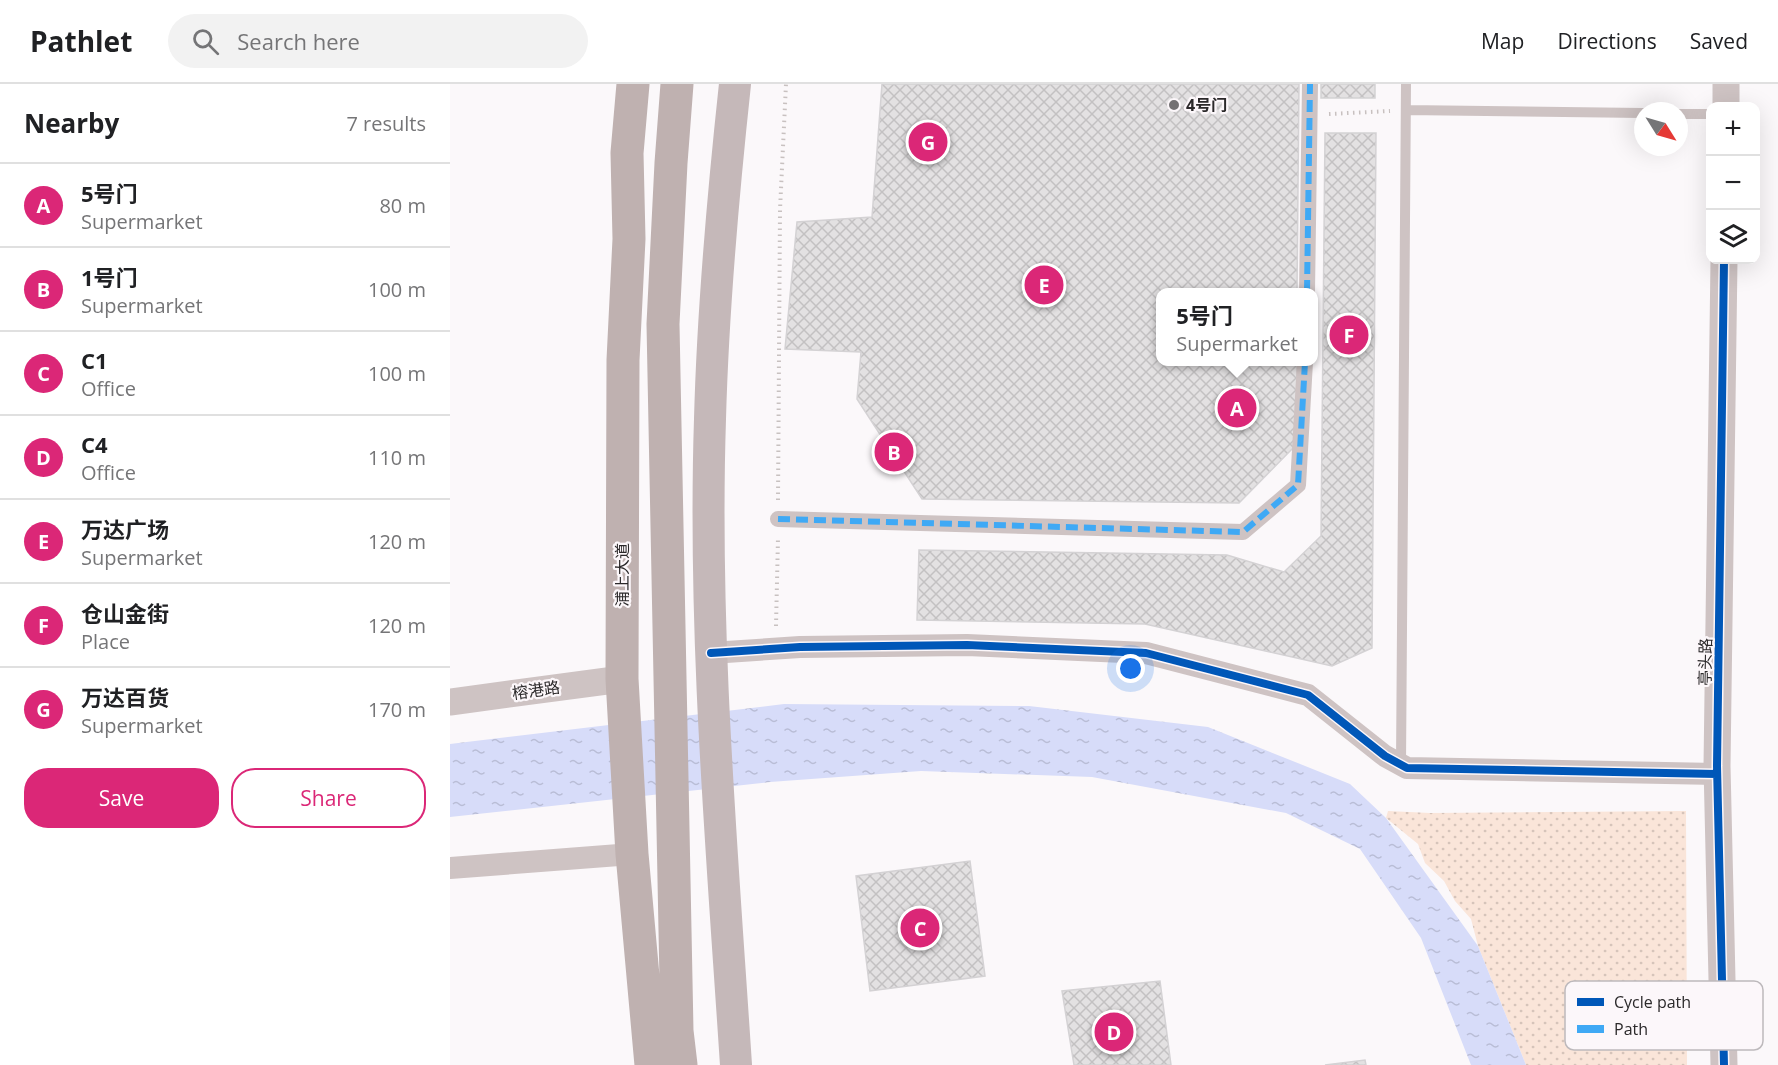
<!DOCTYPE html>
<meta charset="utf-8">
<style>
:root{--surface:#fff;--page:#f2f2f2;--text:#202124;--muted:#757577;--line:#e0e0e0;--accent:#db2777}
body{margin:0;font-family:"Open Sans","Noto Sans SC",sans-serif;background:var(--page);color:var(--text)}
.controls{position:absolute;right:18px;top:18px;display:grid;overflow:hidden;border-radius:12px;box-shadow:0 6px 24px #0002}
.controls button{width:54px;height:54px;display:grid;place-items:center;padding:0;border:0;border-bottom:2px solid var(--line);background:var(--surface);color:var(--text);font:30px sans-serif}
.compass{position:absolute;left:1184px;top:18px;width:54px;height:54px;border-radius:50%;background:var(--surface);box-shadow:0 6px 24px #0002;rotate:127deg}
.you{position:absolute;left:681px;top:585px;width:21px;height:21px;margin:-15px;border:4px solid #fff;border-radius:50%;background:#1a73e8;box-shadow:0 0 0 9px #1a73e833}
.badge{display:grid;place-items:center;width:39px;height:39px;border-radius:50%;background:var(--accent);color:#fff;font-size:20px;font-weight:700}
.pin{position:absolute;translate:-50% -50%;border:3px solid #fff;box-shadow:0 2px 6px #0006}
.popup{position:absolute;left:706px;top:204px;width:162px;height:78px;box-sizing:border-box;display:grid;place-content:center;border-radius:12px;background:var(--surface);filter:drop-shadow(0 2px 4px #0005);font-size:20px;white-space:nowrap;color:var(--muted)}
.popup b{font-size:22px;color:var(--text)}
.popup::after{content:'';position:absolute;left:50%;top:100%;margin-left:-12px;border:12px solid transparent;border-top-color:var(--surface)}
.list{margin:0;padding:0;list-style:none}
h2{display:flex;justify-content:space-between;align-items:center;height:78px;margin:0;padding:0 24px;font-size:26px}
h2 small{font-size:20px;font-weight:400;color:var(--muted)}
.list li{display:grid;grid-template-columns:39px 1fr auto;gap:18px;align-items:center;box-sizing:border-box;height:84px;padding:0 24px;border-top:2px solid var(--line)}
.list b{display:block;font-size:22px;white-space:nowrap}
.list p{margin:0;font-size:20px;white-space:nowrap;color:var(--muted)}
.list em{font-size:20px;font-style:normal;color:var(--muted)}
.actions{display:flex;gap:12px;padding:18px 24px}
.actions a{flex:1;padding:14px 0;border:2px solid var(--accent);border-radius:24px;text-align:center;font-size:21px;color:var(--accent)}
.actions .main{background:var(--accent);color:#fff}
.icon{flex:none;width:33px;height:33px;fill:none;stroke:currentColor;stroke-width:2;stroke-linecap:round;stroke-linejoin:round}
.map{position:relative;flex:none;width:1328px;height:981px;overflow:hidden}
header{display:flex;align-items:center;gap:36px;box-sizing:border-box;height:84px;padding:0 30px;background:var(--surface);border-bottom:2px solid var(--line)}
header strong{font-size:28px}
nav{display:flex;gap:33px;margin-inline-start:auto;font-size:21px}
.search{width:420px;height:54px;background:var(--page);display:flex;align-items:center;gap:15px;box-sizing:border-box;padding:0 21px;border-radius:33px;color:var(--muted);font-size:22px}
main{display:flex}
aside{flex:1;background:var(--surface)}
.map>svg:first-child{display:block}
</style>
<header>
<strong>Pathlet</strong>
<div class="search"><svg class="icon" aria-label="search" viewBox="0 0 24 24"><circle cx="10" cy="10" r="6"/><path d="M15 15l6 6"/></svg>Search here</div>
<nav><a>Map</a><a>Directions</a><a>Saved</a></nav>
</header>
<main>
<aside>
<h2>Nearby<small>7 results</small></h2>
<ul class="list">
<li><span class="badge">A</span><div><b>5号门</b><p>Supermarket</p></div><em>80 m</em></li>
<li><span class="badge">B</span><div><b>1号门</b><p>Supermarket</p></div><em>100 m</em></li>
<li><span class="badge">C</span><div><b>C1</b><p>Office</p></div><em>100 m</em></li>
<li><span class="badge">D</span><div><b>C4</b><p>Office</p></div><em>110 m</em></li>
<li><span class="badge">E</span><div><b>万达广场</b><p>Supermarket</p></div><em>120 m</em></li>
<li><span class="badge">F</span><div><b>仓山金街</b><p>Place</p></div><em>120 m</em></li>
<li><span class="badge">G</span><div><b>万达百货</b><p>Supermarket</p></div><em>170 m</em></li>
</ul>
<div class="actions"><a class="main">Save</a><a>Share</a></div>
</aside>
<div class="map">
<svg width="1328" height="981" viewBox="0 0 1328 981">
<defs>
<pattern id="park-dots" width="8" height="8" patternUnits="userSpaceOnUse" patternTransform="scale(1.5)"><rect width="8" height="8" fill="#fae5d9"/><path d="M2 2h.1M6 6h.1" fill="none" stroke="#d6c4ba" stroke-width="1.8" stroke-linecap="round"/></pattern>
<pattern id="water-ripples" width="26" height="14" patternUnits="userSpaceOnUse" patternTransform="scale(1.5)"><rect width="26" height="14" fill="#d7dcf9"/><path d="M2 4q2-2 4 0t4 0M15 11q2-2 4 0t4 0" fill="none" stroke="#b9bdd6"/></pattern>
<pattern id="building-cross-hatch" width="8" height="8" patternUnits="userSpaceOnUse" patternTransform="scale(1.5)"><rect width="8" height="8" fill="#e3e1e2"/><path d="M0 0l8 8M0 8l8-8" fill="none" stroke="#c3c1c2"/></pattern>
</defs>
<rect width="100%" height="100%" fill="#fbf8fa"/>
<path fill="url(#park-dots)" d="M 938,727 L 980,729 L 1236,727 L 1237,981 L 1076,981 L 1028,862 L 1021,835 L 1005,817 L 994,797 L 975,779 L 968,760 L 936,734 Z"/>
<path fill="url(#water-ripples)" d="M 334,620 L 579,622 L 758,643 L 900,700 L 936,734 L 1028,862 L 1076,981 L 1021,981 L 971,854 L 910,765 L 836,729 L 642,693 L 471,687 L 320,698 L 0,733 L 0,660 Z"/>
<path fill="url(#building-cross-hatch)" stroke="#d4d2d4" stroke-width="1.5" d="M 432,0 L 849,0 L 847,208 L 710,208 L 710,278 L 847,278 L 846,361 L 789,419 L 472,415 L 407,315 L 411,268 L 335,265 L 347,138 L 422,133 Z
M 871,0 L 925,0 L 925,14 L 871,14 Z
M 875,49 L 926,49 L 922,564 L 882,582 L 695,540 L 467,536 L 469,466 L 777,471 L 834,488 L 871,452 Z
M 520,777 L 535,892 L 420,907 L 406,792 Z
M 710,897 L 721,981 L 624,981 L 612,907 Z
M 915,976 L 916,981 L 875,981 Z"/>
<g fill="none" stroke-linecap="round" stroke-linejoin="round">
<path stroke="#c8c1c0" stroke-width="4" stroke-dasharray="1.5 4.5" stroke-linecap="butt" d="M 879,30 L 940,27
M 328,416 L 330,126 L 336,0
M 326,542 L 328,454"/>
<path stroke="#cec3c3" stroke-width="10" d="M 956,26 L 1193,29
M 1229,30 L 1260,30
M 951,681 L 956,0"/>
<path stroke="#cec3c3" stroke-width="16" d="M 857,208 L 860,0
M 328,435 L 793,448 L 848,401 L 855,278"/>
<path stroke="#cec3c3" stroke-width="22" d="M 261,569 L 350,563 L 517,561 L 696,569 L 858,611 L 935,672 L 957,684 L 1267,690
M 0,784 L 182,770"/>
<path stroke="#cec3c3" stroke-width="27" d="M 1276,22 L 1276,0
M 1274,176 L 1267,682 L 1274,981
M 0,618 L 172,595"/>
<path stroke="#c5b8b9" stroke-width="32" d="M 285,0 C 273,111 263,223 260,335 C 253,550 272,766 286,981"/>
<path stroke="#bfb1b0" stroke-width="33" d="M 183,0 L 177,69 L 179,155 L 173,276 L 172,595 L 182,770 L 201,981
M 227,0 L 221,79 L 213,240 L 227,947 L 231,981"/>
<path stroke="#3fa9f5" stroke-width="6" stroke-dasharray="12 6" stroke-linecap="butt" d="M 857,208 L 860,0
M 328,435 L 793,448 L 848,401 L 855,278"/>
<g stroke="#fcf7fa" stroke-width="11">
<path id="cycleway" d="M 1274,176 L 1267,682 L 1274,981
M 261,569 L 350,563 L 517,561 L 696,569 L 858,611 L 935,672 L 957,684 L 1267,690"/>
</g>
<use href="#cycleway" stroke="#0057b8" stroke-width="8"/>
</g>
<circle fill="#747173" stroke="#fcf7fa" stroke-width="2" cx="724" cy="21" r="6"/>
<g text-anchor="middle" stroke-width="4.5" stroke-linejoin="round" paint-order="stroke">
<g font-size="16" font-weight="bold" fill="#2b292a" stroke="#fcf7fa" text-anchor="start">
<text x="736" y="27">4号门</text>
</g>
<g font-size="16" fill="#2b292a" stroke="#fcf7fa">
<text transform="translate(172 491) rotate(-90)" y="6">浦上大道</text>
<text transform="translate(1255 578) rotate(-89)" y="6">亭头路</text>
<text transform="translate(86 606) rotate(-8)" y="6">榕港路</text>
</g>
</g>
<rect x="1115" y="897" width="198" height="69" rx="9" fill="#fcf7fa" stroke="#bdb9bc" stroke-width="1.5"/>
<rect x="1127" y="914" width="27" height="8" fill="#0057b8"/>
<rect x="1127" y="941" width="27" height="8" fill="#3fa9f5"/>
<g font-size="16" fill="#2b292a">
<text x="1164" y="924">Cycle path</text>
<text x="1164" y="951">Path</text>
</g>
</svg>
<div class="controls">
<button>+</button>
<button>−</button>
<button><svg class="icon" aria-label="layers" viewBox="0 0 24 24"><path d="M12 4l9 5-9 5-9-5zM3 14l9 5 9-5"/></svg></button>
</div>
<svg class="compass" viewBox="-18 -18 36 36"><path d="M0-13l5 13h-10z" fill="#e53935"/><path d="M0 13l5-13h-10z" fill="#757577"/></svg>
<div class="you"></div>
<div class="pin badge" style="left:787px;top:324px">A</div>
<div class="popup"><b>5号门</b>Supermarket</div>
<div class="pin badge" style="left:444px;top:368px">B</div>
<div class="pin badge" style="left:470px;top:844px">C</div>
<div class="pin badge" style="left:664px;top:948px">D</div>
<div class="pin badge" style="left:594px;top:201px">E</div>
<div class="pin badge" style="left:899px;top:251px">F</div>
<div class="pin badge" style="left:478px;top:58px">G</div>
</div>
</main>
